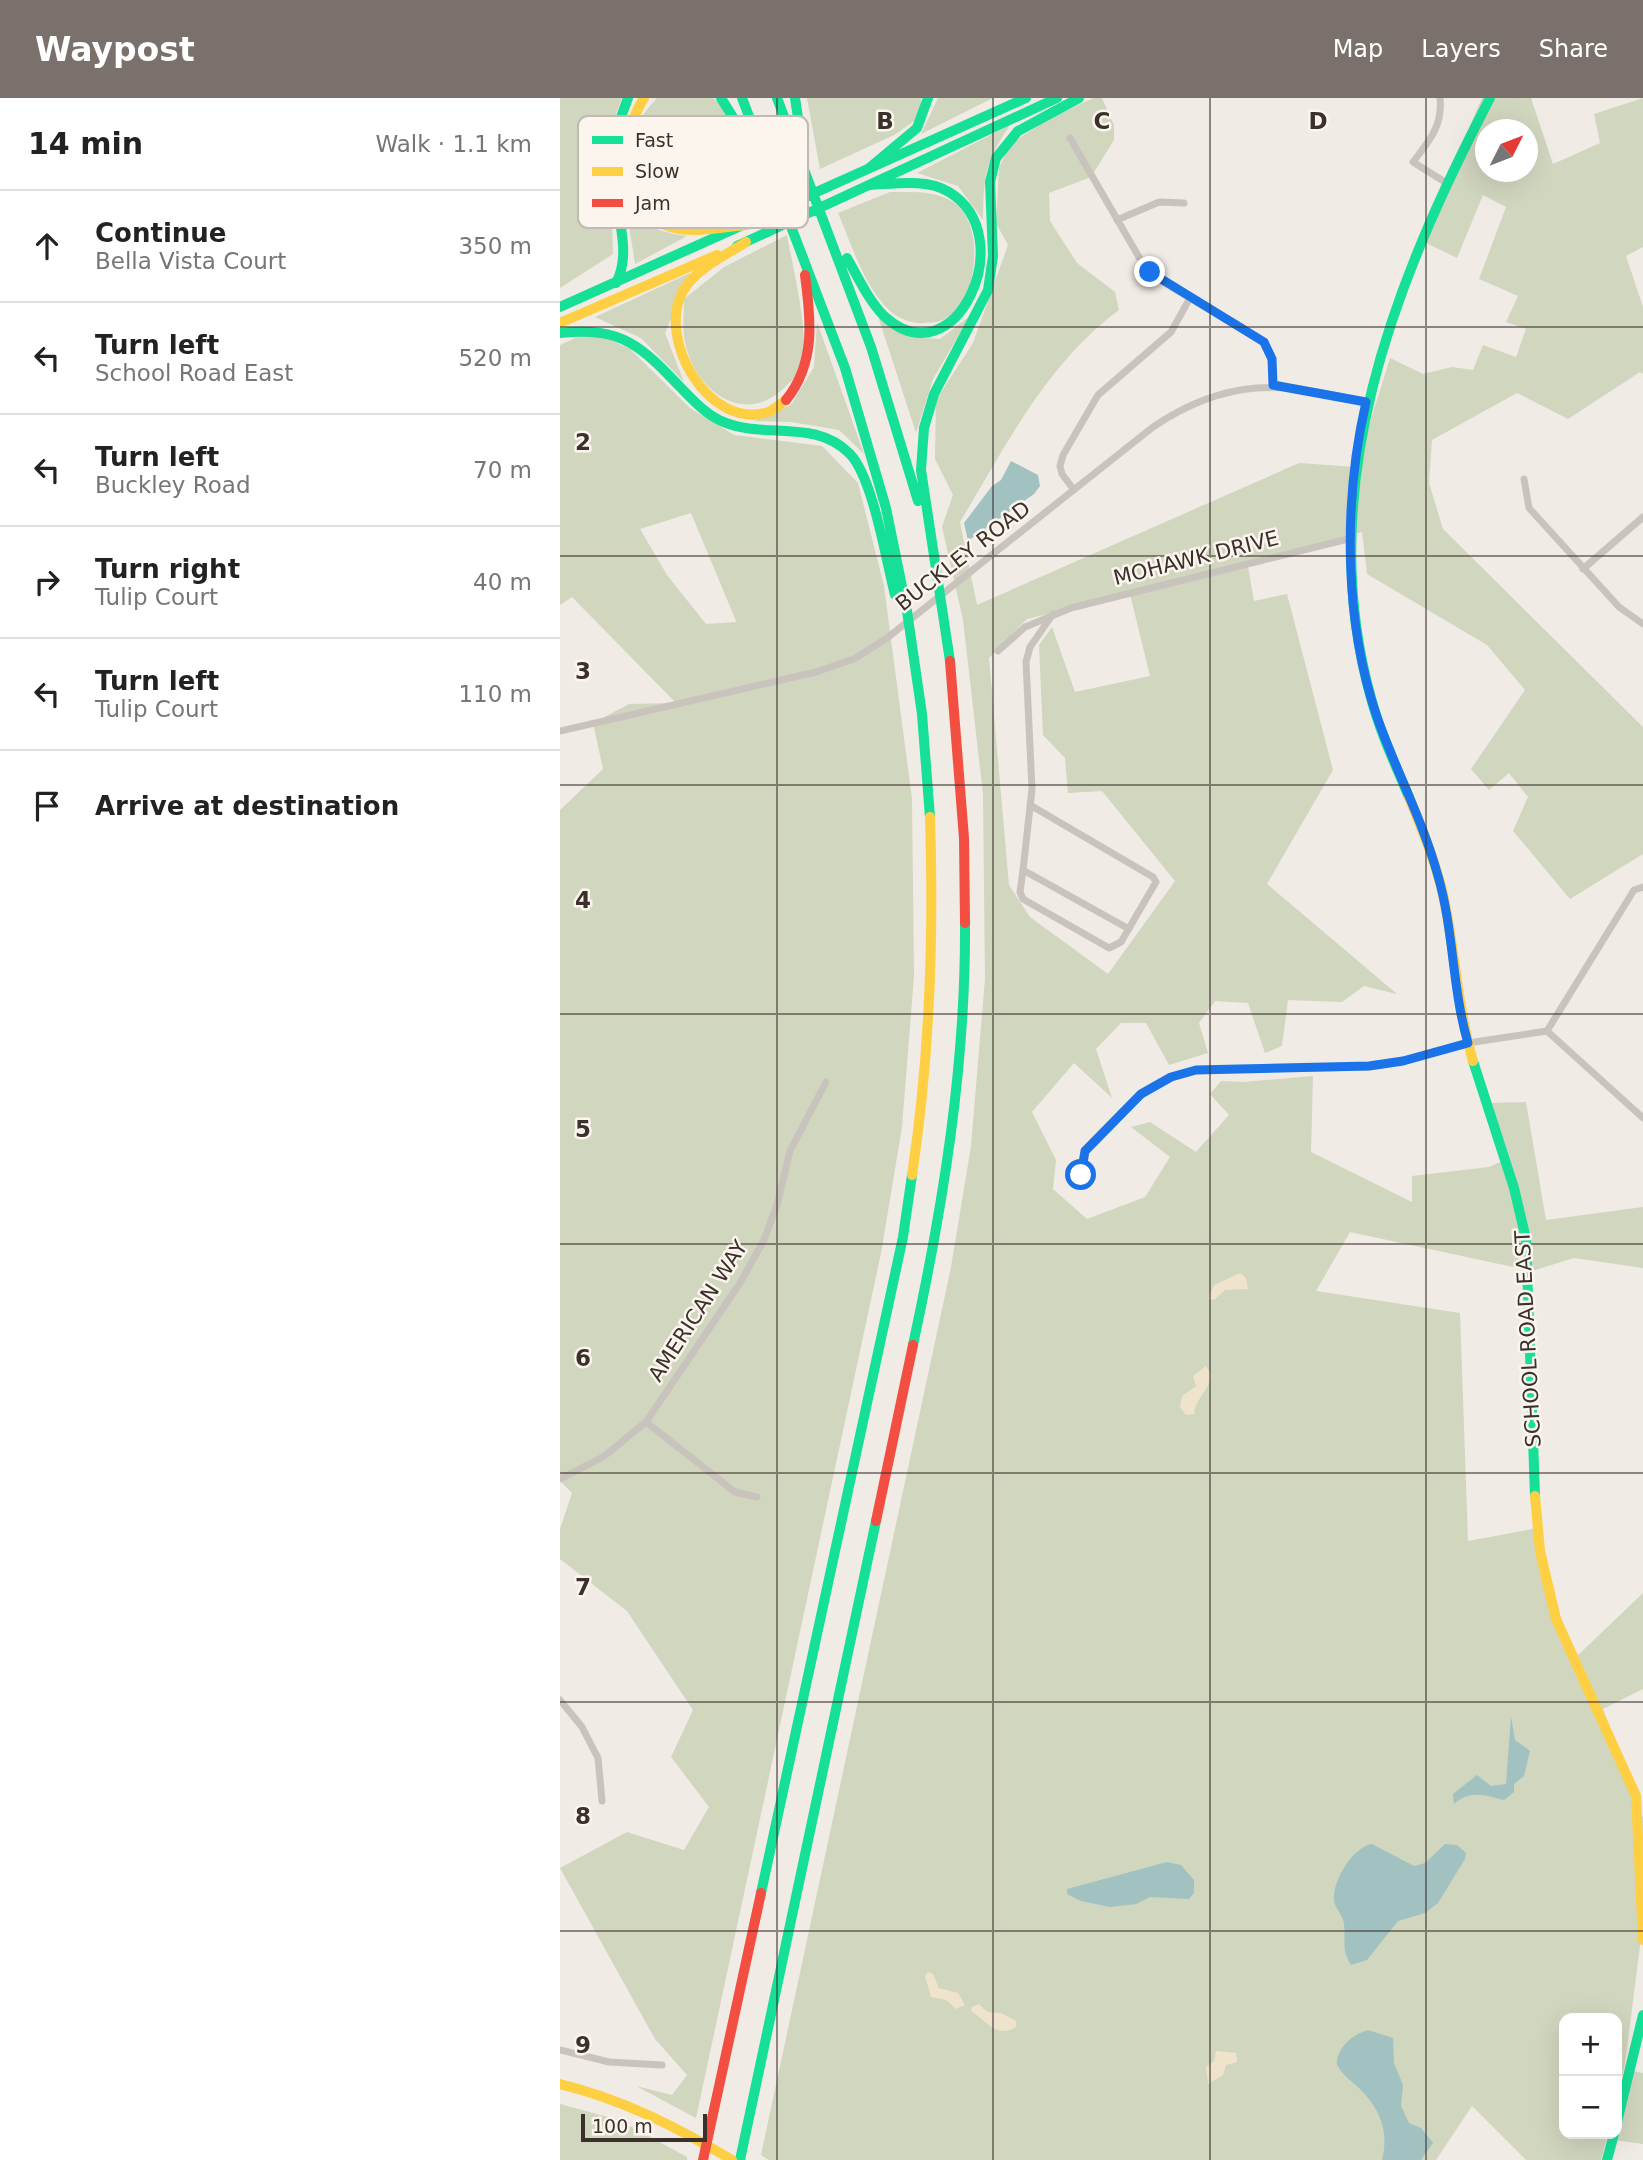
<!DOCTYPE html>
<meta charset="utf-8">
<style>
:root{--surface:#fff;--page:#f2f2f2;--text:#222;--muted:#767676;--line:#e0e0e0;--accent:#7a716c}
body{margin:0;font-family:"DejaVu Sans",sans-serif;background:var(--page);color:var(--text)}
.controls{position:absolute;right:21px;bottom:21px;display:grid;overflow:hidden;border-radius:14px;box-shadow:0 7px 28px #0002}
.controls button{width:63px;height:63px;display:grid;place-items:center;padding:0;border:0;border-bottom:2px solid var(--line);background:var(--surface);color:var(--text);font:35px sans-serif}
.compass{position:absolute;left:915px;top:21px;width:63px;height:63px;border-radius:50%;background:var(--surface);box-shadow:0 7px 28px #0002;rotate:48deg}
.scale{position:absolute;left:21px;bottom:18px;width:126px;box-sizing:border-box;padding-left:7px;border:4px solid #3b302b;border-top:0;font-size:19px;line-height:24px;white-space:nowrap;color:#3b302b;-webkit-text-stroke:5px #fbf5ee;paint-order:stroke}
.stop{position:absolute;width:21px;height:21px;margin:-16px;border:5px solid #1a73e8;border-radius:50%;background:#fff}
.stop.end{background:#1a73e8;border-color:#fff;box-shadow:0 2px 7px #0008}
.list{margin:0;padding:0;list-style:none}
h2{display:flex;justify-content:space-between;align-items:center;height:91px;margin:0;padding:0 28px;font-size:30px}
h2 small{font-size:23px;font-weight:400;color:var(--muted)}
.list li{display:grid;grid-template-columns:46px 1fr auto;gap:21px;align-items:center;box-sizing:border-box;height:112px;padding:0 28px;border-top:2px solid var(--line)}
.list b{display:block;font-size:26px;white-space:nowrap}
.list p{margin:0;font-size:23px;white-space:nowrap;color:var(--muted)}
.list em{font-size:23px;font-style:normal;color:var(--muted)}
.icon{flex:none;width:38px;height:38px;fill:none;stroke:currentColor;stroke-width:2;stroke-linecap:round;stroke-linejoin:round}
.map{position:relative;flex:none;width:1083px;height:2062px;overflow:hidden}
header{display:flex;align-items:center;gap:42px;box-sizing:border-box;height:98px;padding:0 35px;background:var(--accent);color:#fff}
header strong{font-size:33px}
nav{display:flex;gap:38px;margin-inline-start:auto;font-size:24px}
main{display:flex}
aside{flex:1;background:var(--surface)}
.map>svg:first-child{display:block}
</style>
<header>
<strong>Waypost</strong>
<nav><a>Map</a><a>Layers</a><a>Share</a></nav>
</header>
<main>
<aside>
<h2>14 min<small>Walk · 1.1 km</small></h2>
<ul class="list">
<li><svg class="icon" aria-label="ahead" viewBox="0 0 24 24"><path d="M12 20V5M6 11l6-6 6 6"/></svg><div><b>Continue</b><p>Bella Vista Court</p></div><em>350 m</em></li>
<li><svg class="icon" aria-label="left" viewBox="0 0 24 24"><path d="M17 20v-9H6M10 6l-5 5 5 5"/></svg><div><b>Turn left</b><p>School Road East</p></div><em>520 m</em></li>
<li><svg class="icon" aria-label="left" viewBox="0 0 24 24"><path d="M17 20v-9H6M10 6l-5 5 5 5"/></svg><div><b>Turn left</b><p>Buckley Road</p></div><em>70 m</em></li>
<li><svg class="icon" aria-label="right" viewBox="0 0 24 24"><path d="M7 20v-9h11M14 6l5 5-5 5"/></svg><div><b>Turn right</b><p>Tulip Court</p></div><em>40 m</em></li>
<li><svg class="icon" aria-label="left" viewBox="0 0 24 24"><path d="M17 20v-9H6M10 6l-5 5 5 5"/></svg><div><b>Turn left</b><p>Tulip Court</p></div><em>110 m</em></li>
<li><svg class="icon" aria-label="arrive" viewBox="0 0 24 24"><path d="M6 21V4h12l-3 4 3 4H6"/></svg><div><b>Arrive at destination</b></div></li>
</ul>
</aside>
<div class="map">
<svg width="1083" height="2062" viewBox="0 0 1083 2062">
<rect width="100%" height="100%" fill="#f0ebe5"/>
<path fill="#d1d6bf" fill-rule="evenodd" d="M 0,0 L 62,0 L 49,33 L 53,156 L 0,190 Z
M 97,0 L 153,0 L 165,10 L 210,99 L 175,120 L 128,124 L 87,105 C 72,56 59,41 97,0 Z
M 247,0 L 361,0 L 360,19 L 334,37 L 260,71 Z
M 378,0 L 433,0 L 361,36 Z
M 534,0 L 542,0 L 554,27 L 554,42 L 531,79 L 489,95 L 490,123 L 517,165 L 555,194 L 559,212 C 486,266 446,348 400,424 L 417,507 L 739,365 L 796,369 L 830,260 L 863,276 L 892,269 L 913,272 L 923,247 L 956,259 L 966,231 L 946,224 L 958,198 L 919,181 L 946,109 L 923,97 L 897,160 L 866,145 L 897,58 L 922,0 L 971,0 L 993,66 L 1040,45 L 1034,16 L 1083,0 L 1083,149 L 1066,158 L 1083,209 L 1083,276 L 1080,274 L 1008,321 L 957,295 L 872,342 L 869,385 L 883,431 L 1083,629 L 1083,756 L 1010,801 L 953,733 L 968,699 L 949,675 L 929,692 L 911,671 L 965,592 L 927,547 L 807,476 L 802,434 L 687,463 L 694,503 L 727,496 L 773,672 L 707,786 L 837,896 L 804,888 L 782,904 L 728,902 L 722,948 L 705,955 L 688,905 L 655,903 L 639,925 L 648,955 L 609,967 L 586,925 L 561,925 L 536,951 L 552,1000 L 514,965 L 472,1014 L 496,1062 L 493,1091 L 527,1121 L 585,1099 L 610,1059 L 571,1029 L 590,1024 L 636,1054 L 669,1017 L 650,996 L 661,983 L 683,984 L 753,978 L 751,1054 L 852,1104 L 852,1078 L 929,1069 L 945,1062 L 927,1005 L 966,1004 L 986,1122 L 1083,1109 L 1083,1170 L 1014,1160 L 972,1173 L 790,1134 L 756,1193 L 900,1215 L 908,1443 L 978,1430 L 980,1454 L 1014,1561 L 1083,1495 L 1083,1591 L 1043,1611 L 1083,1720 L 1080,1848 L 1065,1966 L 1057,2000 L 1057,1920 L 1004,1920 L 1004,2036 L 1048,2036 L 1041,2062 L 966,2062 L 912,2008 L 876,2062 L 209,2062 L 201,2057 L 391,1169 L 411,1048 L 425,881 L 423,696 L 403,522 L 382,429 L 393,397 L 375,361 L 376,302 L 413,245 L 448,147 L 436,125 L 439,70 L 450,46 L 492,19 ZM 926,32 L 968,32 L 968,74 L 926,74 ZM 570,496 L 590,578 L 515,594 L 492,529 L 479,547 L 483,637 L 505,660 L 508,695 L 542,693 L 615,783 L 548,876 L 470,819 L 449,787 L 429,560 L 467,521 Z
M 450,27 C 424,66 424,77 423,122 L 398,88 L 357,75 Z
M 63,89 C 81,125 86,132 127,138 L 75,166 Z
M 330,94 C 352,94 374,92 393,104 C 427,126 419,209 380,223 C 376,225 369,224 365,225 C 353,226 339,221 330,213 C 304,189 292,147 278,115 Z
M 227,137 C 232,166 253,249 240,274 C 237,279 229,285 225,289 C 184,330 134,292 125,244 C 122,231 124,215 124,201 L 164,169 Z
M 130,175 L 105,235 L 124,284 L 81,240 L 35,219 Z
M 317,215 L 348,239 L 380,241 L 410,218 L 373,281 L 356,335 Z
M 257,224 L 304,356 L 279,332 L 231,324 L 194,323 L 231,307 L 254,269 Z
M 31,233 L 70,251 L 130,310 L 174,337 L 262,348 L 298,385 L 324,488 L 352,701 L 354,878 L 342,1029 L 321,1155 L 136,2020 L 76,1988 L 112,1997 L 127,1977 L 95,1941 L 0,1770 L 67,1734 L 124,1752 L 149,1709 L 111,1659 L 133,1612 L 67,1513 L 0,1461 L 0,1431 L 12,1395 L 0,1383 L 0,712 L 43,671 L 33,625 L 69,606 L 116,605 L 12,499 L 0,507 L 0,247 ZM 131,415 L 176,523 L 176,524 L 146,526 L 107,477 L 80,431 Z
M 1073,1973 L 1083,1975 L 1083,2046 L 1054,2042 Z
M 0,2006 L 59,2022 L 127,2059 L 127,2062 L 0,2062 Z"/>
<path fill="#efe3cc" d="M 680,1175 L 686,1180 L 688,1191 L 665,1192 L 654,1202 L 648,1201 L 654,1187 Z
M 646,1268 L 651,1276 C 651,1291 636,1299 634,1316 L 626,1317 L 620,1309 L 622,1298 L 636,1288 L 633,1278 Z
M 368,1874 L 373,1876 L 379,1890 L 398,1895 L 405,1907 L 396,1911 L 386,1902 L 371,1899 L 365,1878 Z
M 419,1906 L 427,1914 L 441,1915 L 456,1923 L 456,1929 C 437,1941 426,1923 411,1913 L 412,1909 Z
M 656,1953 L 676,1955 L 677,1964 L 666,1967 L 663,1977 L 648,1986 L 646,1969 L 654,1963 Z"/>
<path fill="#a1c2c1" d="M 451,363 L 478,377 L 480,388 L 474,396 L 408,443 L 404,425 L 432,388 L 441,382 Z
M 951,1618 L 955,1642 L 970,1653 L 964,1678 L 954,1686 L 954,1694 L 944,1702 C 925,1698 911,1691 894,1706 L 893,1696 L 917,1677 L 931,1688 L 946,1686 Z
M 812,1746 L 854,1768 L 865,1765 L 885,1746 L 897,1747 L 906,1755 L 905,1761 L 878,1805 L 865,1815 L 838,1823 L 807,1862 L 791,1867 C 781,1852 786,1841 784,1826 C 783,1816 774,1810 774,1801 C 773,1782 793,1749 812,1746 Z
M 607,1764 L 621,1767 L 634,1782 L 634,1795 L 629,1801 L 590,1799 L 576,1806 L 550,1809 L 521,1803 L 507,1796 L 507,1791 Z
M 808,1932 L 833,1940 L 834,1965 L 843,1987 L 841,2008 L 849,2025 L 861,2030 L 873,2045 L 861,2062 L 822,2062 C 829,2034 821,2012 800,1991 C 792,1983 783,1978 777,1967 C 776,1950 793,1936 808,1932 Z"/>
<g fill="none" stroke-linecap="round" stroke-linejoin="round">
<path stroke="#c9c3be" stroke-width="7" d="M 880,0 C 883,28 869,43 853,64 L 885,84
M 510,40 L 583,166 L 598,181 L 704,244 L 712,261 L 713,287
M 557,122 L 599,104 L 624,105
M 964,381 L 969,410 L 1059,509 L 1083,526
M 514,392 L 502,376 L 500,368 L 503,357 L 538,297 L 611,234 L 630,200
M 1023,471 L 1083,419
M 493,516 L 470,549 L 466,564 L 472,691 L 463,772 L 569,831
M 438,553 L 465,529 L 511,510 L 788,441
M 0,633 L 256,574 L 294,561 L 327,540 L 593,329 C 665,280 725,282 806,305
M 463,772 L 460,794 L 463,801 L 549,850 L 561,844 L 596,784 L 593,779 L 470,707
M 987,933 L 1074,792 L 1083,789
M 987,933 L 1083,1020
M 521,1077 L 525,1053 L 581,996 L 611,980 L 636,972 L 809,969 L 843,963 L 908,945 L 987,933
M 86,1324 L 175,1394 L 197,1399
M 0,1381 L 43,1359 L 86,1324 L 180,1185 L 204,1142 L 217,1107 L 230,1053 L 266,984
M 0,1602 L 22,1629 L 38,1660 L 42,1703
M 0,1952 L 49,1964 L 102,1967"/>
<path stroke="#16e098" stroke-width="10" d="M 161,0 L 199,61
M 182,0 L 285,270 L 326,410 L 347,513 L 362,616 L 370,719
M 217,0 L 311,249 L 358,403
M 235,0 L 242,46
M 308,71 L 357,30 L 368,0
M 177,148 L 497,0
M 287,160 C 298,179 308,202 324,218 C 395,284 462,138 389,94 C 367,80 334,86 310,87
M 56,185 C 73,154 55,113 53,79 C 52,51 57,26 68,0
M 0,209 L 466,0
M 0,235 C 63,228 82,249 123,292 C 134,303 145,315 159,322 C 202,343 254,319 290,356 C 313,380 326,462 335,497
M 390,563 L 361,372 L 364,330 L 374,296 L 428,192 L 433,158 L 430,84 L 436,60 L 458,33 L 519,0
M 849,699 C 835,666 820,634 811,600 C 752,390 834,184 930,0
M 913,963 L 954,1090 L 966,1141 L 975,1398
M 353,1247 C 383,1108 406,967 405,825
M 201,1795 L 343,1139 L 352,1077
M 1057,2024 L 1083,1917
M 180,2062 L 316,1423
M 1047,2062 L 1054,2036"/>
<path stroke="#ffcf43" stroke-width="10" d="M 84,0 C 59,39 53,106 105,127 C 130,137 161,129 187,127
M 186,144 C 165,158 136,170 123,193 C 96,241 149,333 208,314 C 214,312 220,306 226,302
M 0,225 L 157,157
M 849,699 C 862,731 875,763 883,796 C 895,852 897,908 913,963
M 352,1077 C 370,958 374,839 370,719
M 975,1398 L 980,1453 L 996,1521 L 1076,1698 L 1083,1842
M 0,1986 C 62,2001 117,2029 172,2062"/>
<path stroke="#f24e42" stroke-width="10" d="M 226,302 C 256,265 251,221 245,177
M 390,563 L 404,740 L 405,825
M 316,1423 L 353,1247
M 143,2062 L 201,1795"/>
</g>
<g fill="none" stroke-linecap="round" stroke-linejoin="round">
<path stroke="#1a73e8" stroke-width="9" d="M 521,1077 L 525,1053 L 581,996 L 611,979 L 636,972 L 809,968 L 843,963 L 908,945 C 892,891 894,833 878,778 C 863,723 836,673 817,619 C 784,523 783,404 806,304 L 713,287 L 712,261 L 704,244 L 590,174"/>
</g>
<path fill="none" stroke="#3b302b" stroke-width="2" stroke-opacity="0.55" d="M 217,0 L 217,2062M 433,0 L 433,2062M 650,0 L 650,2062M 866,0 L 866,2062M 0,229 L 1083,229M 0,458 L 1083,458M 0,687 L 1083,687M 0,916 L 1083,916M 0,1146 L 1083,1146M 0,1375 L 1083,1375M 0,1604 L 1083,1604M 0,1833 L 1083,1833"/>
<g text-anchor="middle" stroke-width="5" stroke-linejoin="round" paint-order="stroke">
<g font-size="21" fill="#3b302b" stroke="#fbf5ee">
<text transform="translate(403 458) rotate(-38)" y="7">BUCKLEY ROAD</text>
<text transform="translate(636 460) rotate(-14)" y="7">MOHAWK DRIVE</text>
<text transform="translate(138 1213) rotate(-57)" y="7">AMERICAN WAY</text>
<text transform="translate(968 1241) rotate(-93)" y="7">SCHOOL ROAD EAST</text>
</g>
</g>
<rect x="18" y="18" width="230" height="112" rx="10" fill="#fbf5ee" stroke="#c1bab4" stroke-width="2"/>
<rect x="32" y="38" width="31" height="8" fill="#16e098"/>
<rect x="32" y="69" width="31" height="9" fill="#ffcf43"/>
<rect x="32" y="101" width="31" height="8" fill="#f24e42"/>
<g font-size="19" fill="#3b302b">
<text x="75" y="49">Fast</text>
<text x="75" y="80">Slow</text>
<text x="75" y="112">Jam</text>
</g>
<g font-size="23" text-anchor="middle" font-weight="bold" fill="#3b302b" stroke="#fbf5ee" stroke-width="5" stroke-linejoin="round" paint-order="stroke">
<text x="325" y="31">B</text>
<text x="542" y="31">C</text>
<text x="758" y="31">D</text>
<text x="23" y="352">2</text>
<text x="23" y="581">3</text>
<text x="23" y="810">4</text>
<text x="23" y="1039">5</text>
<text x="23" y="1268">6</text>
<text x="23" y="1497">7</text>
<text x="23" y="1726">8</text>
<text x="23" y="1955">9</text>
</g>
</svg>
<div class="controls">
<button>+</button>
<button>−</button>
</div>
<svg class="compass" viewBox="-18 -18 36 36"><path d="M0-13l5 13h-10z" fill="#e53935"/><path d="M0 13l5-13h-10z" fill="#767676"/></svg>
<div class="scale">100 m</div>
<div class="stop" style="left:521px;top:1077px"></div>
<div class="stop end" style="left:590px;top:174px"></div>
</div>
</main>
